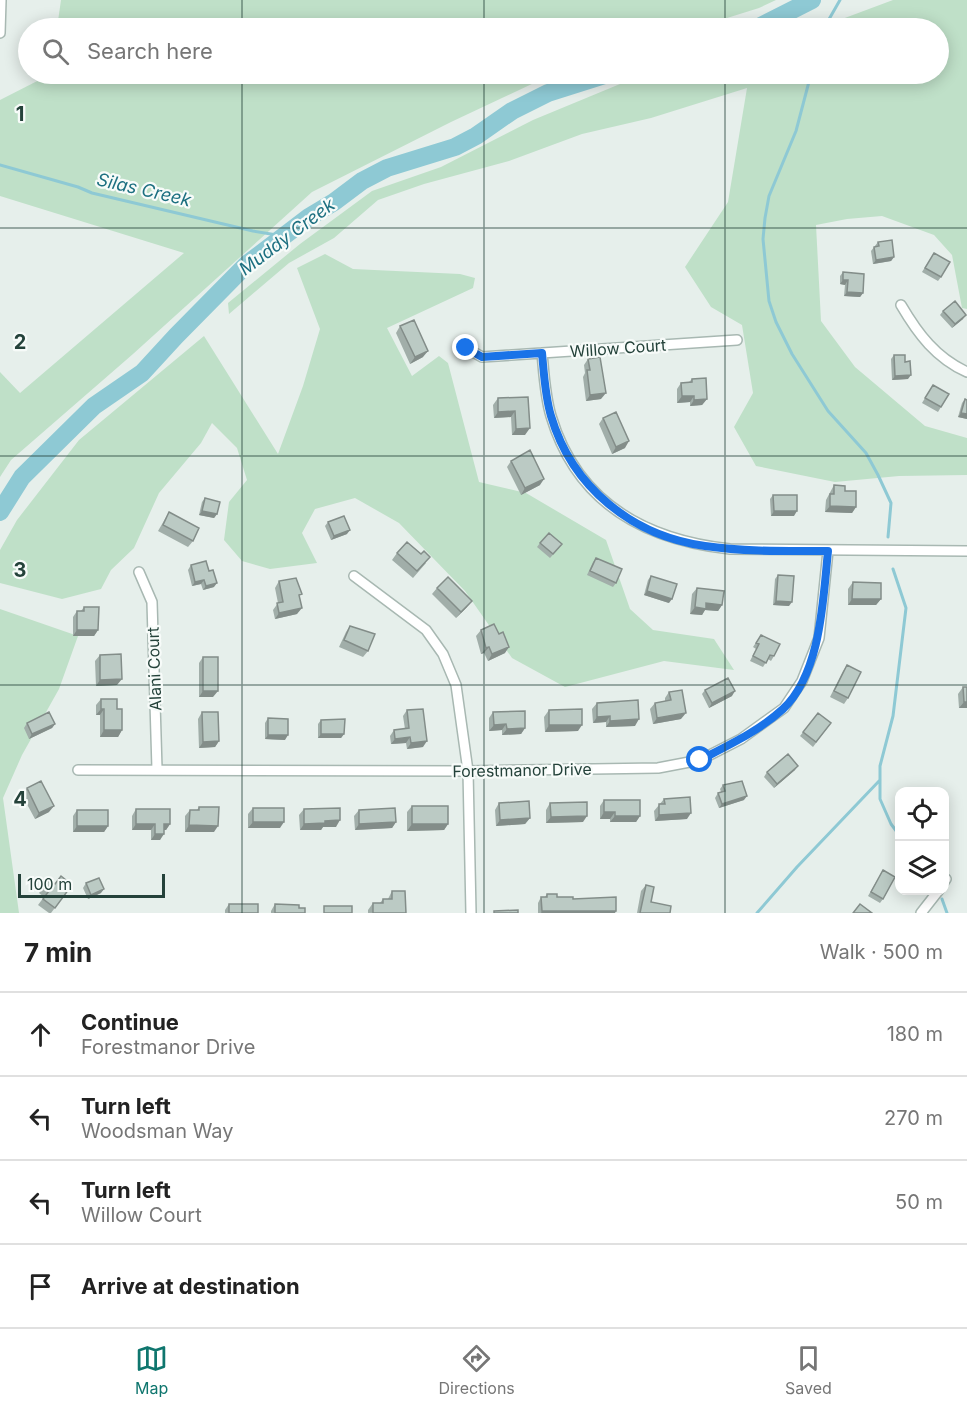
<!DOCTYPE html>
<meta charset="utf-8">
<style>
:root{--surface:#fff;--page:#f6f6f6;--text:#222;--muted:#767676;--line:#e0e0e0;--accent:#0f766e}
body{margin:0;font-family:Inter,sans-serif;background:var(--page);color:var(--text)}
.controls{position:absolute;right:18px;bottom:18px;display:grid;overflow:hidden;border-radius:12px;box-shadow:0 3px 15px #0003}
.controls button{width:54px;height:54px;display:grid;place-items:center;padding:0;border:0;border-bottom:2px solid var(--line);background:var(--surface);color:var(--text);font:30px sans-serif}
.scale{position:absolute;left:18px;bottom:15px;width:147px;box-sizing:border-box;padding-left:6px;border:3px solid #24423a;border-top:0;font-size:16px;line-height:21px;white-space:nowrap;color:#24423a;-webkit-text-stroke:4px #f7fbf9;paint-order:stroke}
.stop{position:absolute;width:18px;height:18px;margin:-14px;border:4px solid #1a73e8;border-radius:50%;background:#fff}
.stop.end{background:#1a73e8;border-color:#fff;box-shadow:0 2px 6px #0008}
.list{margin:0;padding:0;list-style:none}
h2{display:flex;justify-content:space-between;align-items:center;height:78px;margin:0;padding:0 24px;font-size:26px}
h2 small{font-size:20px;font-weight:400;color:var(--muted)}
.list li{display:grid;grid-template-columns:39px 1fr auto;gap:18px;align-items:center;box-sizing:border-box;height:84px;padding:0 24px;border-top:2px solid var(--line)}
.list b{display:block;font-size:22px;white-space:nowrap}
.list p{margin:0;font-size:20px;white-space:nowrap;color:var(--muted)}
.list em{font-size:20px;font-style:normal;color:var(--muted)}
.icon{flex:none;width:33px;height:33px;fill:none;stroke:currentColor;stroke-width:2;stroke-linecap:round;stroke-linejoin:round}
.map{position:relative;flex:none;width:967px;height:913px;overflow:hidden}
.search{position:absolute;background:var(--surface);box-shadow:0 3px 15px #0003;left:18px;right:18px;top:18px;height:66px;display:flex;align-items:center;gap:15px;box-sizing:border-box;padding:0 21px;border-radius:33px;color:var(--muted);font-size:22px}
.sheet{height:414px;background:var(--surface)}
nav{display:flex;justify-content:space-around;align-items:center;box-sizing:border-box;height:84px;border-top:2px solid var(--line);background:var(--surface);font-size:16px;color:var(--muted)}
nav a{display:grid;justify-items:center;gap:3px}
nav .on{color:var(--accent)}
.map>svg:first-child{display:block}
</style>
<div class="map">
<svg width="967" height="913" viewBox="0 0 967 913">
<rect width="100%" height="100%" fill="#e6efeb"/>
<path fill="#bfe0c8" d="M 61,0 L 776,0 L 759,8 L 695,28 L 57,28 Z
M 893,0 L 967,0 L 967,309 L 962,308 L 952,255 L 934,235 L 882,216 L 847,219 L 816,225 L 821,321 L 855,367 L 925,426 L 967,438 L 967,475 L 899,476 L 835,482 L 756,466 L 734,427 L 753,393 L 742,325 L 711,307 L 685,267 L 728,202 L 747,88 L 651,118 L 582,134 L 509,161 L 424,184 L 378,200 L 334,238 L 289,263 L 229,314 L 228,303 L 300,244 L 372,191 L 441,167 L 533,120 L 620,84 L 666,74 L 938,74 L 938,28 L 818,28 Z
M 51,74 L 553,74 L 451,122 L 312,192 L 133,354 L 11,460 L 0,477 L 0,372 L 20,393 L 184,253 L 0,196 L 0,100 Z
M 325,254 L 353,269 L 460,274 L 475,278 L 473,288 L 387,328 L 412,376 L 439,356 L 448,363 L 479,482 L 526,493 L 606,540 L 630,609 L 653,630 L 714,639 L 734,670 L 664,661 L 565,687 L 512,658 L 465,591 L 399,523 L 355,498 L 315,509 L 302,533 L 317,563 L 270,569 L 242,561 L 224,540 L 229,502 L 247,480 L 237,448 L 212,423 L 201,443 L 159,493 L 134,548 L 111,570 L 101,589 L 62,599 L 0,583 L 0,550 L 17,520 L 79,440 L 204,336 L 278,454 L 303,386 L 320,329 L 297,268 Z
M 0,609 L 78,636 L 59,689 L 22,755 L 3,798 L 19,913 L 0,913 Z"/>
<g fill="none" stroke-linecap="round" stroke-linejoin="round">
<path stroke="#8ec9d4" stroke-width="3" d="M 824,28 L 840,0
M 811,74 L 796,131 L 769,196 L 765,218 L 763,239 L 769,301 L 776,322 L 792,354 L 828,411 L 866,453 L 878,475 L 891,503 L 888,537
M 0,165 L 78,187 L 92,193 L 253,231 L 283,236
M 893,569 L 906,608 L 893,716 L 880,766 L 880,799 L 891,824 L 900,836
M 942,899 L 947,913
M 757,913 L 797,867 L 880,780"/>
<path stroke="#8ec9d4" stroke-width="18" d="M 757,28 L 812,0
M 0,512 L 22,477 L 94,406 L 142,373 L 176,336 L 247,264 L 309,217 L 334,202 L 362,181 L 387,168 L 455,147 L 476,136 L 512,111 L 548,93 L 608,74"/>
<g stroke="#a8b8b2" stroke-width="12">
<path id="street" d="M 0,33 L 1,0
M 901,305 C 918,334 936,358 967,372
M 466,348 L 482,357 L 737,340
M 542,353 C 544,374 545,396 551,416 C 577,503 645,540 730,549 L 967,551
M 139,572 L 152,602 L 157,769
M 354,576 L 426,630 L 443,654 L 456,685 L 468,771 L 471,913
M 78,770 L 468,771 L 658,768 L 700,760 L 741,739 L 784,708 L 802,681 L 819,638 L 828,551
M 944,882 L 946,879
M 921,913 L 939,890"/>
</g>
<use href="#street" stroke="#fff" stroke-width="9"/>
</g>
<path fill="#a1aea9" d="M 878,242 L 894,257 L 891,261 L 873,264 L 871,251 Z
M 934,253 L 941,277 L 938,281 L 922,272 Z
M 843,272 L 863,293 L 860,297 L 844,296 L 845,285 L 840,284 L 840,276 Z
M 943,311 L 963,319 L 952,328 L 940,315 Z
M 400,326 L 423,357 L 410,364 L 396,333 Z
M 894,355 L 905,362 L 908,379 L 892,380 L 891,359 Z
M 588,359 L 601,399 L 586,401 L 583,377 L 585,373 L 584,365 Z
M 692,379 L 707,399 L 702,405 L 690,406 L 690,402 L 677,403 L 677,389 L 681,383 L 689,382 Z
M 933,385 L 941,407 L 938,412 L 922,403 Z
M 528,397 L 525,435 L 512,435 L 511,417 L 494,418 L 493,405 L 498,398 Z
M 965,399 L 967,419 L 958,417 L 962,403 Z
M 603,418 L 625,448 L 612,454 L 599,424 Z
M 511,461 L 540,485 L 521,495 L 507,467 Z
M 834,485 L 845,491 L 856,507 L 852,513 L 825,512 L 826,500 Z
M 773,495 L 794,516 L 771,516 L 770,499 Z
M 205,498 L 217,514 L 214,518 L 199,515 L 202,502 Z
M 169,512 L 193,541 L 188,547 L 158,531 Z
M 328,522 L 347,534 L 331,540 L 325,526 Z
M 540,543 L 559,548 L 550,558 L 537,547 Z
M 397,553 L 426,563 L 413,578 L 392,560 Z
M 596,558 L 616,583 L 613,587 L 587,575 L 593,562 Z
M 191,565 L 209,571 L 214,587 L 203,590 L 201,584 L 192,586 L 188,570 Z
M 778,575 L 789,606 L 773,605 L 775,579 Z
M 651,576 L 669,603 L 644,595 L 648,580 Z
M 279,581 L 300,597 L 297,614 L 275,619 L 273,610 L 278,603 L 275,588 Z
M 853,582 L 881,599 L 876,605 L 848,605 L 848,589 Z
M 437,588 L 467,607 L 456,618 L 432,594 Z
M 697,588 L 722,605 L 718,611 L 705,610 L 702,615 L 690,614 L 692,594 Z
M 84,607 L 98,630 L 94,636 L 73,636 L 73,617 L 77,611 L 81,611 Z
M 350,626 L 368,651 L 363,657 L 339,647 L 346,632 Z
M 481,630 L 499,634 L 505,653 L 488,661 L 484,653 L 481,654 L 476,636 Z
M 761,635 L 774,656 L 771,661 L 768,659 L 763,667 L 750,661 L 756,649 L 753,647 Z
M 100,655 L 117,685 L 96,686 L 95,661 Z
M 203,657 L 213,697 L 199,697 L 199,663 Z
M 847,665 L 848,698 L 844,704 L 830,697 L 843,671 Z
M 963,687 L 967,708 L 959,708 L 958,694 Z
M 705,690 L 732,696 L 709,708 L 702,694 Z
M 669,692 L 681,719 L 653,724 L 650,709 L 655,703 L 665,701 L 665,698 Z
M 101,699 L 117,709 L 122,730 L 118,737 L 100,737 L 100,715 L 96,715 L 96,705 Z
M 597,703 L 635,726 L 606,727 L 606,722 L 593,723 L 592,709 Z
M 407,710 L 423,747 L 407,749 L 406,743 L 391,744 L 390,736 L 394,730 L 405,729 L 403,716 Z
M 549,710 L 578,731 L 545,732 L 544,717 Z
M 202,712 L 219,741 L 215,747 L 199,748 L 198,719 Z
M 493,712 L 525,728 L 521,734 L 502,735 L 502,730 L 489,731 L 489,718 Z
M 818,713 L 831,723 L 813,747 L 800,736 Z
M 268,718 L 285,740 L 265,739 L 265,723 Z
M 321,720 L 344,734 L 341,738 L 318,738 L 318,724 Z
M 27,723 L 55,724 L 52,728 L 29,739 L 24,728 Z
M 795,770 L 774,788 L 764,777 L 767,772 Z
M 723,785 L 744,800 L 719,808 L 715,798 L 718,793 L 721,792 L 720,789 Z
M 27,788 L 49,812 L 35,819 L 22,795 Z
M 664,799 L 687,819 L 655,821 L 654,811 Z
M 604,800 L 640,816 L 636,822 L 610,822 L 610,819 L 600,819 L 600,806 Z
M 499,803 L 530,818 L 525,824 L 496,826 L 495,810 Z
M 550,803 L 583,822 L 546,823 L 546,810 Z
M 412,806 L 448,824 L 444,830 L 407,831 L 407,812 Z
M 199,807 L 214,832 L 185,832 L 185,816 L 190,810 L 197,810 Z
M 253,808 L 280,828 L 248,828 L 248,814 Z
M 136,809 L 170,824 L 166,830 L 164,830 L 160,840 L 151,840 L 151,830 L 132,830 L 132,816 Z
M 304,809 L 336,827 L 323,827 L 321,830 L 300,830 L 299,815 Z
M 77,810 L 108,826 L 104,832 L 73,832 L 73,816 Z
M 359,810 L 396,822 L 392,828 L 355,830 L 354,816 Z
M 883,870 L 883,899 L 880,903 L 868,896 Z
M 49,880 L 55,884 L 72,885 L 51,913 L 49,913 L 38,905 L 44,897 L 39,893 Z
M 86,883 L 101,893 L 88,899 L 83,888 Z
M 646,885 L 651,902 L 670,913 L 637,913 L 641,891 Z
M 392,891 L 406,913 L 368,913 L 368,910 L 373,903 L 380,903 L 383,899 L 388,899 Z
M 547,894 L 557,897 L 573,899 L 615,913 L 538,913 L 538,903 L 541,897 L 545,897 Z
M 229,904 L 258,913 L 225,913 L 225,910 Z
M 275,904 L 305,913 L 271,913 L 271,911 Z"/>
<path fill="#838d89" d="M 894,257 L 891,261 L 873,264 L 876,260 Z
M 843,280 L 848,280 L 845,285 L 840,284 Z
M 847,292 L 863,293 L 860,297 L 844,296 Z
M 966,315 L 963,319 L 952,328 L 955,324 Z
M 428,351 L 423,357 L 410,364 L 415,357 Z
M 911,375 L 908,379 L 892,380 L 895,376 Z
M 606,393 L 601,399 L 586,401 L 590,395 Z
M 682,396 L 694,396 L 690,402 L 677,403 Z
M 707,399 L 702,405 L 690,406 L 694,400 Z
M 515,411 L 511,417 L 494,418 L 498,412 Z
M 961,413 L 967,414 L 967,419 L 958,417 Z
M 530,428 L 525,435 L 512,435 L 516,429 Z
M 629,441 L 625,448 L 612,454 L 616,447 Z
M 544,479 L 540,485 L 521,495 L 525,488 Z
M 830,506 L 856,507 L 852,513 L 825,512 Z
M 202,511 L 217,514 L 214,518 L 199,515 Z
M 774,511 L 797,511 L 794,516 L 771,516 Z
M 350,530 L 347,534 L 331,540 L 334,536 Z
M 204,580 L 201,584 L 192,586 L 195,582 Z
M 217,583 L 214,587 L 203,590 L 206,586 Z
M 647,591 L 672,599 L 669,603 L 644,595 Z
M 852,599 L 881,599 L 876,605 L 848,605 Z
M 472,601 L 467,607 L 456,618 L 461,612 Z
M 776,601 L 792,602 L 789,606 L 773,605 Z
M 706,603 L 722,605 L 718,611 L 705,610 L 702,615 L 690,614 L 695,607 Z
M 302,608 L 297,614 L 275,619 L 279,613 Z
M 77,630 L 98,630 L 94,636 L 73,636 Z
M 489,647 L 484,653 L 481,654 L 486,648 Z
M 509,647 L 505,653 L 488,661 L 492,654 Z
M 122,679 L 117,685 L 96,686 L 100,680 Z
M 203,691 L 218,691 L 213,697 L 199,697 Z
M 735,691 L 732,696 L 709,708 L 712,703 Z
M 964,702 L 967,702 L 967,708 L 959,708 Z
M 101,709 L 104,709 L 100,715 L 96,715 Z
M 686,713 L 681,719 L 653,724 L 657,718 Z
M 610,716 L 606,722 L 593,723 L 597,717 Z
M 639,719 L 635,726 L 606,727 L 610,721 Z
M 55,724 L 52,728 L 29,739 L 32,734 Z
M 506,724 L 502,730 L 489,731 L 494,725 Z
M 549,725 L 582,725 L 578,731 L 545,732 Z
M 525,728 L 521,734 L 502,735 L 507,729 Z
M 104,730 L 122,730 L 118,737 L 100,737 Z
M 321,734 L 344,734 L 341,738 L 318,738 Z
M 268,735 L 288,735 L 285,740 L 265,739 Z
M 410,737 L 406,743 L 391,744 L 395,739 Z
M 219,741 L 215,747 L 199,748 L 203,742 Z
M 427,741 L 423,747 L 407,749 L 411,743 Z
M 798,766 L 795,770 L 774,788 L 777,784 Z
M 747,796 L 744,800 L 719,808 L 722,804 Z
M 54,806 L 49,812 L 35,819 L 39,813 Z
M 604,812 L 615,812 L 610,819 L 600,819 Z
M 691,813 L 687,819 L 655,821 L 659,815 Z
M 587,816 L 583,822 L 546,823 L 551,817 Z
M 615,816 L 640,816 L 636,822 L 610,822 Z
M 530,818 L 525,824 L 496,826 L 500,820 Z
M 340,820 L 336,827 L 323,827 L 321,830 L 300,830 L 304,824 L 325,821 Z
M 253,822 L 284,822 L 280,828 L 248,828 Z
M 396,822 L 392,828 L 355,830 L 359,824 Z
M 136,824 L 155,824 L 151,830 L 132,830 Z
M 164,824 L 170,824 L 166,830 L 160,830 Z
M 412,824 L 448,824 L 444,830 L 407,831 Z
M 189,825 L 218,826 L 214,832 L 185,832 Z
M 77,826 L 108,826 L 104,832 L 73,832 Z
M 155,834 L 164,834 L 160,840 L 151,840 Z
M 104,889 L 101,893 L 88,899 L 91,895 Z
M 542,911 L 616,911 L 615,913 L 541,913 Z"/>
<path fill="#bbcac4" stroke="#838d89" stroke-width="1.5" d="M 892,240 L 894,257 L 876,260 L 874,247 L 879,246 L 878,242 Z
M 934,253 L 950,262 L 941,277 L 925,268 Z
M 843,272 L 864,274 L 863,293 L 847,292 L 848,280 L 843,280 Z
M 955,301 L 966,315 L 955,324 L 943,311 Z
M 414,320 L 428,351 L 415,357 L 400,326 Z
M 894,355 L 905,355 L 905,362 L 910,361 L 911,375 L 895,376 Z
M 600,357 L 606,393 L 590,395 L 587,370 L 590,370 L 588,359 Z
M 706,378 L 707,399 L 694,400 L 694,396 L 682,396 L 681,383 L 692,382 L 692,379 Z
M 933,385 L 949,394 L 941,407 L 925,398 Z
M 528,397 L 530,428 L 516,429 L 515,411 L 498,412 L 498,398 Z
M 965,399 L 967,400 L 967,414 L 961,413 Z
M 616,412 L 629,441 L 616,447 L 603,418 Z
M 530,450 L 544,479 L 525,488 L 511,461 Z
M 834,485 L 845,486 L 845,491 L 856,491 L 856,507 L 830,506 L 830,494 L 834,494 Z
M 773,495 L 797,495 L 797,511 L 774,511 Z
M 205,498 L 220,502 L 217,514 L 202,511 Z
M 169,512 L 199,528 L 193,541 L 163,525 Z
M 344,516 L 350,530 L 334,536 L 328,522 Z
M 549,533 L 562,544 L 553,554 L 540,543 Z
M 407,542 L 421,554 L 424,551 L 430,557 L 417,571 L 397,553 Z
M 596,558 L 622,569 L 616,583 L 590,571 Z
M 206,561 L 209,571 L 213,570 L 217,583 L 206,586 L 204,580 L 195,582 L 191,565 Z
M 778,575 L 794,576 L 792,602 L 776,601 Z
M 651,576 L 677,584 L 672,599 L 647,591 Z
M 448,577 L 472,601 L 461,612 L 437,588 Z
M 296,578 L 302,594 L 299,595 L 302,608 L 279,613 L 277,603 L 283,602 L 279,581 Z
M 853,582 L 881,583 L 881,599 L 852,599 Z
M 697,588 L 724,591 L 722,605 L 706,603 L 706,609 L 695,607 Z
M 84,607 L 99,607 L 98,630 L 77,630 L 77,611 L 84,611 Z
M 494,624 L 499,634 L 503,632 L 509,647 L 492,654 L 489,647 L 486,648 L 481,630 Z
M 350,626 L 375,634 L 368,651 L 344,640 Z
M 761,635 L 780,644 L 774,656 L 770,655 L 766,663 L 753,656 L 759,644 L 756,643 Z
M 121,654 L 122,679 L 100,680 L 100,655 Z
M 203,657 L 218,657 L 218,691 L 203,691 Z
M 847,665 L 861,672 L 848,698 L 834,691 Z
M 728,678 L 735,691 L 712,703 L 705,690 Z
M 963,687 L 967,687 L 967,702 L 964,702 Z
M 682,690 L 686,713 L 657,718 L 655,703 L 671,700 L 669,692 Z
M 101,699 L 117,699 L 117,709 L 122,709 L 122,730 L 104,730 L 104,709 L 101,709 Z
M 638,700 L 639,719 L 610,721 L 610,716 L 597,717 L 597,703 Z
M 423,709 L 427,741 L 411,743 L 410,737 L 395,739 L 394,730 L 409,728 L 407,710 Z
M 582,709 L 582,725 L 549,725 L 549,710 Z
M 525,711 L 525,728 L 507,729 L 506,724 L 494,725 L 493,712 Z
M 49,712 L 55,724 L 32,734 L 27,723 Z
M 202,712 L 218,712 L 219,741 L 203,742 Z
M 818,713 L 831,723 L 816,742 L 803,732 Z
M 268,718 L 288,719 L 288,735 L 268,735 Z
M 345,719 L 344,734 L 321,734 L 321,720 Z
M 788,754 L 798,766 L 777,784 L 767,772 Z
M 41,781 L 54,806 L 39,813 L 27,788 Z
M 742,781 L 747,796 L 722,804 L 718,793 L 725,791 L 723,785 Z
M 690,797 L 691,813 L 659,815 L 659,804 L 665,804 L 664,799 Z
M 604,800 L 640,800 L 640,816 L 615,816 L 615,812 L 604,812 Z
M 529,801 L 530,818 L 500,820 L 499,803 Z
M 587,802 L 587,816 L 551,817 L 550,803 Z
M 412,806 L 448,806 L 448,824 L 412,824 Z
M 199,807 L 219,807 L 218,826 L 189,825 L 190,810 L 199,810 Z
M 253,808 L 284,808 L 284,822 L 253,822 Z
M 340,808 L 340,820 L 325,821 L 325,823 L 304,824 L 304,809 Z
M 395,808 L 396,822 L 359,824 L 359,810 Z
M 136,809 L 170,809 L 170,824 L 164,824 L 164,834 L 155,834 L 155,824 L 136,824 Z
M 77,810 L 108,810 L 108,826 L 77,826 Z
M 883,870 L 895,877 L 883,899 L 871,892 Z
M 61,876 L 72,885 L 55,908 L 43,899 L 49,891 L 44,887 L 49,880 L 55,884 Z
M 99,878 L 104,889 L 91,895 L 86,883 Z
M 646,885 L 654,887 L 651,902 L 671,906 L 670,913 L 640,913 Z
M 392,891 L 405,891 L 406,913 L 373,913 L 373,903 L 383,903 L 383,899 L 392,899 Z
M 547,894 L 557,894 L 557,897 L 573,897 L 573,899 L 616,897 L 616,911 L 542,911 L 541,897 L 547,897 Z
M 229,904 L 258,904 L 258,913 L 229,913 Z
M 275,904 L 299,905 L 299,908 L 305,908 L 305,913 L 275,913 Z
M 860,904 L 872,913 L 853,913 Z
M 324,906 L 352,906 L 352,913 L 324,913 Z
M 518,910 L 518,913 L 494,913 L 494,911 Z"/>
<g fill="none" stroke-linecap="round" stroke-linejoin="round">
<path stroke="#1a73e8" stroke-width="8" d="M 466,348 L 482,357 L 542,353 C 544,374 545,396 551,416 C 572,487 632,536 705,546 C 746,552 787,551 828,551 C 823,600 821,673 783,709 C 759,731 729,745 700,760"/>
</g>
<path fill="none" stroke="#24423a" stroke-width="1.5" stroke-opacity="0.55" d="M 242,0 L 242,28M 484,0 L 484,28M 725,0 L 725,28M 242,74 L 242,913M 484,74 L 484,913M 725,74 L 725,913M 0,228 L 967,228M 0,456 L 967,456M 0,685 L 967,685"/>
<g text-anchor="middle" stroke-width="4.5" stroke-linejoin="round" paint-order="stroke">
<g font-size="16" fill="#24423a" stroke="#f7fbf9">
<text transform="translate(618 348) rotate(-4)" y="6">Willow Court</text>
<text transform="translate(154 669) rotate(-92)" y="6">Alani Court</text>
<text transform="translate(522 770) rotate(-1)" y="6">Forestmanor Drive</text>
</g>
<g font-size="18" font-style="italic" fill="#1c6f80" stroke="#f7fbf9">
<text transform="translate(144 190) rotate(13)" y="6">Silas Creek</text>
<text transform="translate(287 237) rotate(-37)" y="6">Muddy Creek</text>
</g>
</g>
<g font-size="20" text-anchor="middle" font-weight="bold" fill="#24423a" stroke="#f7fbf9" stroke-width="4.5" stroke-linejoin="round" paint-order="stroke">
<text x="20" y="121">1</text>
<text x="20" y="349">2</text>
<text x="20" y="577">3</text>
<text x="20" y="806">4</text>
</g>
</svg>
<div class="controls">
<button><svg class="icon" aria-label="locate" viewBox="0 0 24 24"><circle cx="12" cy="12" r="6"/><path d="M12 2v4M12 18v4M2 12h4M18 12h4"/></svg></button>
<button><svg class="icon" aria-label="layers" viewBox="0 0 24 24"><path d="M12 4l9 5-9 5-9-5zM3 14l9 5 9-5"/></svg></button>
</div>
<div class="scale">100 m</div>
<div class="stop" style="left:700px;top:760px"></div>
<div class="stop end" style="left:466px;top:348px"></div>
<div class="search"><svg class="icon" aria-label="search" viewBox="0 0 24 24"><circle cx="10" cy="10" r="6"/><path d="M15 15l6 6"/></svg>Search here</div>
</div>
<section class="sheet">
<h2>7 min<small>Walk · 500 m</small></h2>
<ul class="list">
<li><svg class="icon" aria-label="ahead" viewBox="0 0 24 24"><path d="M12 20V5M6 11l6-6 6 6"/></svg><div><b>Continue</b><p>Forestmanor Drive</p></div><em>180 m</em></li>
<li><svg class="icon" aria-label="left" viewBox="0 0 24 24"><path d="M17 20v-9H6M10 6l-5 5 5 5"/></svg><div><b>Turn left</b><p>Woodsman Way</p></div><em>270 m</em></li>
<li><svg class="icon" aria-label="left" viewBox="0 0 24 24"><path d="M17 20v-9H6M10 6l-5 5 5 5"/></svg><div><b>Turn left</b><p>Willow Court</p></div><em>50 m</em></li>
<li><svg class="icon" aria-label="arrive" viewBox="0 0 24 24"><path d="M6 21V4h12l-3 4 3 4H6"/></svg><div><b>Arrive at destination</b></div></li>
</ul>
</section>
<nav>
<a class="on"><svg class="icon" aria-label="map" viewBox="0 0 24 24"><path d="M3 6l6-2 6 2 6-2v14l-6 2-6-2-6 2zM9 4v14M15 6v14"/></svg>Map</a>
<a><svg class="icon" aria-label="directions" viewBox="0 0 24 24"><path d="M12 3l9 9-9 9-9-9zM9 14v-3h6M13 9l2 2-2 2"/></svg>Directions</a>
<a><svg class="icon" aria-label="saved" viewBox="0 0 24 24"><path d="M7 4h10v16l-5-4-5 4z"/></svg>Saved</a>
</nav>
